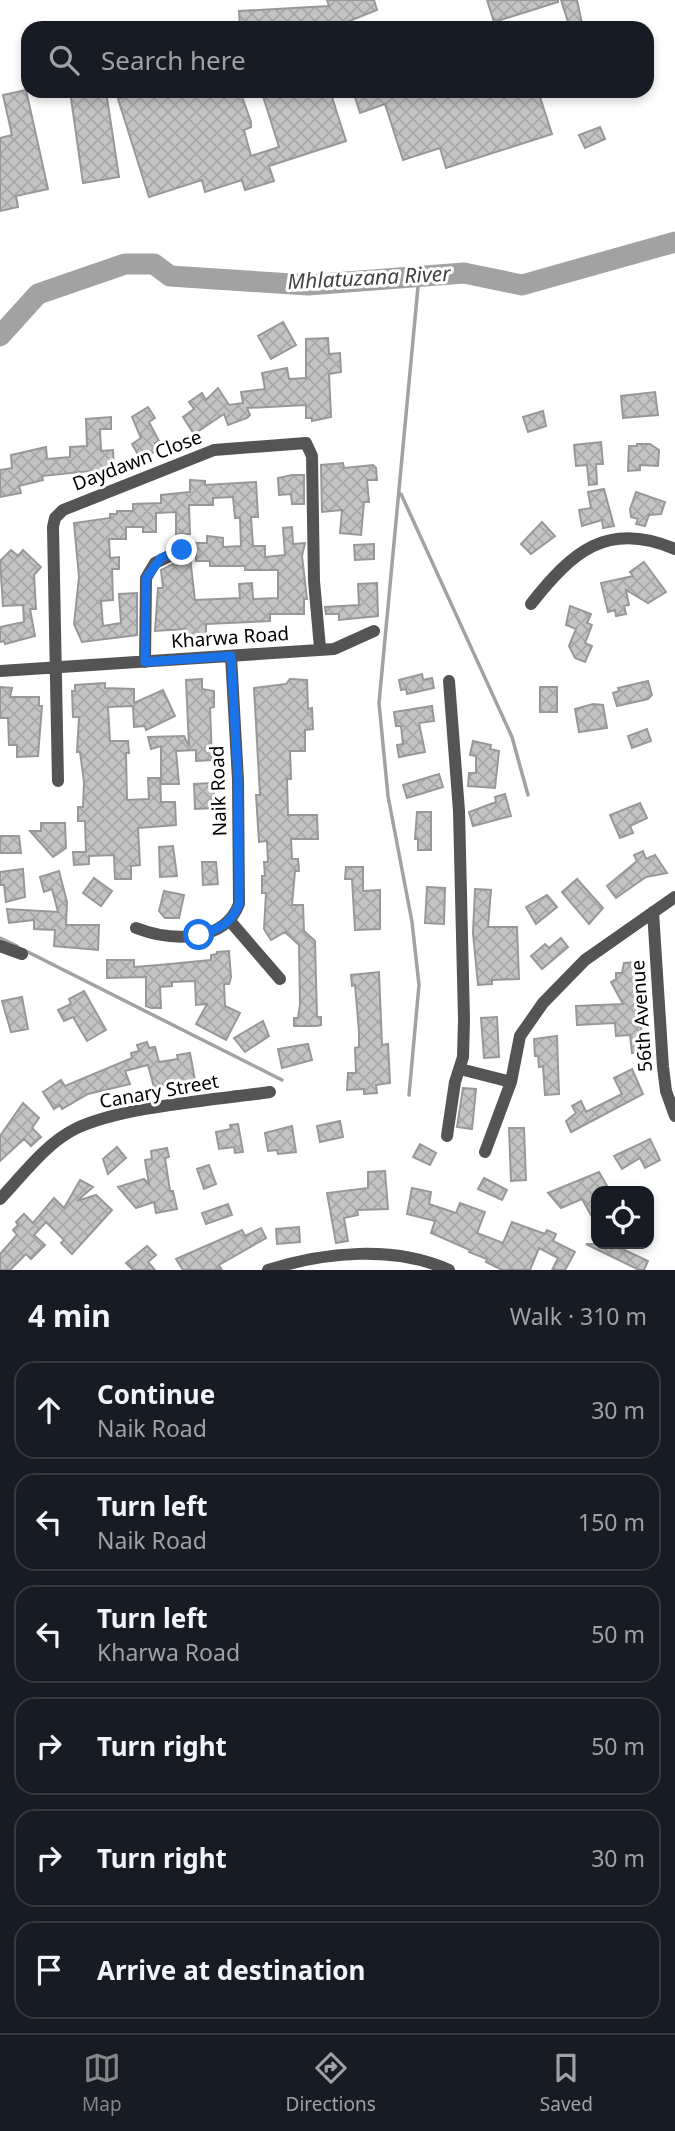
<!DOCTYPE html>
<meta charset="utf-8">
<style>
:root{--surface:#171b24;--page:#242831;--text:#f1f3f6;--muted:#9ea1a6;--line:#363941;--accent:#858687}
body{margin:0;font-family:"Noto Sans",sans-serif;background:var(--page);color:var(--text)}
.controls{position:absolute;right:21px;bottom:21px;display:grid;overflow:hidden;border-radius:14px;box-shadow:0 4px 10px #0003}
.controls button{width:63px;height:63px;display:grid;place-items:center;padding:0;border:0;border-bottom:2px solid var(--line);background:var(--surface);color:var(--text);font:35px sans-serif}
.stop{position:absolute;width:21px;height:21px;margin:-16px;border:5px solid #1a73e8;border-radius:50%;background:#fff}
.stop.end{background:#1a73e8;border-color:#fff;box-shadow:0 2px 7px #0008}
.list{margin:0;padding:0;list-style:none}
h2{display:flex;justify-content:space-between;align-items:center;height:91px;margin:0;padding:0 28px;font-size:30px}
h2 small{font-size:23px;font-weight:400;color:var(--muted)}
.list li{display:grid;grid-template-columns:46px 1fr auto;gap:21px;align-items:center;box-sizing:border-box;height:98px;margin:0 14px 14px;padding:0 14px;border:2px solid var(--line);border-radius:21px}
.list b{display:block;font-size:26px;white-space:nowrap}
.list p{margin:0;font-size:23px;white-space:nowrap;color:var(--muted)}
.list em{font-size:23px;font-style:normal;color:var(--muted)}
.icon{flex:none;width:38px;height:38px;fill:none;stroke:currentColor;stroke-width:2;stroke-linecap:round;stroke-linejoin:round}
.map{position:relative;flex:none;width:675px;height:1270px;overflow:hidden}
.search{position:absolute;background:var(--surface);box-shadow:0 4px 10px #0003;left:21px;right:21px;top:21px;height:77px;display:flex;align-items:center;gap:18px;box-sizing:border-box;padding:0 24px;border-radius:21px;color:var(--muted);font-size:26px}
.sheet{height:763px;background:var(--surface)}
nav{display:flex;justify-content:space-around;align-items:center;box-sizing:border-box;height:98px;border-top:2px solid var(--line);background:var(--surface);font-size:19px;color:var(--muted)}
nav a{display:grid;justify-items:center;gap:4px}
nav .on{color:var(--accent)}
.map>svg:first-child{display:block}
</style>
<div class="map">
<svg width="675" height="1270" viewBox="0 0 675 1270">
<defs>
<pattern id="building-cross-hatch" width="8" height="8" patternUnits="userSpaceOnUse" patternTransform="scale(1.75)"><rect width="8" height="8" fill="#c4c4c4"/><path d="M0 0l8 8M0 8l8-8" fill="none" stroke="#a7a7a7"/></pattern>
</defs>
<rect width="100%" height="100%" fill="#fff"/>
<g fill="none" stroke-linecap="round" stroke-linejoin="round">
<path stroke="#a2a2a2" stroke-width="3.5" d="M 401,494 L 512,737 L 528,795
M 0,938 L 17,946
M 24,950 L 282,1080
M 409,1095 L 419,985 L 412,922 L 388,796 L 379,703 L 419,276"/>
<path stroke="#a2a2a2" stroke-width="21" d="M 0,336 L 38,294 L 125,264 L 154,264 L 170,276 L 308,285 L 464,273 L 522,285 L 675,242"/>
</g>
<path fill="url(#building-cross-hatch)" stroke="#989898" stroke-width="2" d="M 327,0 L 374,0 L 377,10 L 332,28 L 240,28 L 239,11 L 329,6 Z
M 487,0 L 558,0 L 558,2 L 494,22 Z
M 561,0 L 577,0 L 583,28 L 570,28 Z
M 26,90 L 48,189 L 16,196 L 18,207 L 0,211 L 0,138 L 12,135 L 3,95 Z
M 70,91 L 106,91 L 119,177 L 83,183 Z
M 128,91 L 240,91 L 251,122 L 251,127 L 244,130 L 251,156 L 279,147 L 262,93 L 330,91 L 346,141 L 269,166 L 274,181 L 245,190 L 242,180 L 205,192 L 202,180 L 149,197 L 118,99 L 130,95 Z
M 353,91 L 538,91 L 552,134 L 446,168 L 440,148 L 403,160 L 385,104 L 360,113 Z
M 600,127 L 605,139 L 585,148 L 579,135 Z
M 283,322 L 296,345 L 271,359 L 258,336 Z
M 328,338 L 329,354 L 340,353 L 341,372 L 329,374 L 331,417 L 312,421 L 312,418 L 306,418 L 306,405 L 247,408 L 250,415 L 247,418 L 228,425 L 224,414 L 194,434 L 183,417 L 194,409 L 189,402 L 202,393 L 206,400 L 218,388 L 229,405 L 243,403 L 241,392 L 265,389 L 262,373 L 287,368 L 289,379 L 306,378 L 306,339 Z
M 655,392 L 658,415 L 623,418 L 621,396 Z
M 148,407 L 155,418 L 149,422 L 159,441 L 155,443 L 159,450 L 140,458 L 132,444 L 141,438 L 132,417 Z
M 543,411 L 546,426 L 528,432 L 523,417 Z
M 111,417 L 111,429 L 100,429 L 101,451 L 113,450 L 114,468 L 99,472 L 100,475 L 89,475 L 89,471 L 42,476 L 43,480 L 19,486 L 21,493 L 0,497 L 0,470 L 12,468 L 11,455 L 46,447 L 47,459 L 70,457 L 70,447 L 87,446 L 86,419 Z
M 601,442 L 603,464 L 596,464 L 597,484 L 589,485 L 587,465 L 576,466 L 574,445 Z
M 637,444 L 650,444 L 659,450 L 658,466 L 640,465 L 640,470 L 628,471 L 629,446 L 637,446 Z
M 343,463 L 344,468 L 373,465 L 376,468 L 377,480 L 367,480 L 369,502 L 364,502 L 361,535 L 340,533 L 342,510 L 322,512 L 321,465 Z
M 292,475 L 304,475 L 304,504 L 292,504 L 291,494 L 279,495 L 278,478 Z
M 190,480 L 205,481 L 205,485 L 256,482 L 258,517 L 251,517 L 253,546 L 265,546 L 265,557 L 285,555 L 283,528 L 292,527 L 293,544 L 305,543 L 302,556 L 307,599 L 304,599 L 304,614 L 270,614 L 270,621 L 206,624 L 206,635 L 187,635 L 186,629 L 155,631 L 158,588 L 163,588 L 161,570 L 186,557 L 190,557 L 195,600 L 240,598 L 239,584 L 252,583 L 253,599 L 278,598 L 278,570 L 245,570 L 245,566 L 210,566 L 210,561 L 196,561 L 196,543 L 207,543 L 207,536 L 223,538 L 223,547 L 241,546 L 240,518 L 235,518 L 233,497 L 213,498 L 213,505 L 189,505 L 190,534 L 176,534 L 176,512 L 156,513 L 156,532 L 143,532 L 143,527 L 126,527 L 126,539 L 109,539 L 110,558 L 119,557 L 119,569 L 112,569 L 113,600 L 101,601 L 103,626 L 121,623 L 119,594 L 137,593 L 137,635 L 82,642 L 74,624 L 79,577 L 74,523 L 110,518 L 110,514 L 117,514 L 117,511 L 133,511 L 133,504 L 161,503 L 161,495 L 190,492 Z
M 604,489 L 614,526 L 603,528 L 602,520 L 582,526 L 579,510 L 591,508 L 588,492 Z
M 636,492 L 665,502 L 661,514 L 649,515 L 645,526 L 636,524 L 638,519 L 631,517 L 630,509 Z
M 542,522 L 555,536 L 531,554 L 521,544 Z
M 374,544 L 374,559 L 355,560 L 354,545 Z
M 11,550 L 18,556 L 23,550 L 41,567 L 34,575 L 36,609 L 30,609 L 35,636 L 5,644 L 4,641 L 0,642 L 0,627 L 24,622 L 23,605 L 3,606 L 0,561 Z
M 644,562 L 666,592 L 648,603 L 626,590 L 629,605 L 624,606 L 626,614 L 616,616 L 615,610 L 608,612 L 601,583 L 633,576 L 630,572 Z
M 377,583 L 378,616 L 339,620 L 339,614 L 326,614 L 325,607 L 359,605 L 358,584 Z
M 570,606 L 591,614 L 587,623 L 592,625 L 585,643 L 592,646 L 585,662 L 575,658 L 569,646 L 576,629 L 566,625 Z
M 422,674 L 423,680 L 432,678 L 434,688 L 407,694 L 406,689 L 401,690 L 399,680 Z
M 202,679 L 202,689 L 214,691 L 214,707 L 210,708 L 212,760 L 196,761 L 196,750 L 176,751 L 179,784 L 161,784 L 161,746 L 151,749 L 148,737 L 184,736 L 189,746 L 186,680 Z
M 290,679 L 307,680 L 308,709 L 312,708 L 313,729 L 305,730 L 305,751 L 290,751 L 291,779 L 287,779 L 288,815 L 317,815 L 318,839 L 291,839 L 292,859 L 298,859 L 299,871 L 295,871 L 292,905 L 303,905 L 304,931 L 315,941 L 317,1017 L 321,1017 L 321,1025 L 317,1026 L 294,1026 L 294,1018 L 298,1018 L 300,1005 L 299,945 L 285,932 L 271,940 L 264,929 L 266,893 L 262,893 L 262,876 L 265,876 L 264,862 L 268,862 L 267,841 L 259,842 L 256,795 L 260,795 L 254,688 L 286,684 Z
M 648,681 L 652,695 L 648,699 L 617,706 L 613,693 L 619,691 L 618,688 Z
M 105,683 L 105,688 L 134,689 L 134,703 L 163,690 L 175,716 L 146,730 L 145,726 L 134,727 L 133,706 L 108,707 L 110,741 L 128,741 L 129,753 L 126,753 L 127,800 L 149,799 L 148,778 L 160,778 L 161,802 L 175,802 L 176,825 L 138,828 L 140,865 L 131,866 L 131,879 L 115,879 L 114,855 L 89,856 L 89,864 L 74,865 L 73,852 L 86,852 L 85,821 L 78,821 L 78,807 L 83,807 L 84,782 L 80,752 L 77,752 L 79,717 L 73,717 L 72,691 L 75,691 L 75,685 Z
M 0,687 L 12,688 L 10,697 L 39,697 L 39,706 L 42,706 L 38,756 L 17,757 L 17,745 L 9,745 L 8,718 L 0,718 Z
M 540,687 L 557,687 L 557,712 L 540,712 Z
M 593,704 L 603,705 L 607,728 L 579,732 L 575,709 Z
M 432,706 L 434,721 L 419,723 L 425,752 L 399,757 L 397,745 L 403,744 L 401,726 L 396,726 L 394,712 Z
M 647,729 L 651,741 L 632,748 L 628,736 Z
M 473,741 L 491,745 L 490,749 L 499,751 L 495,788 L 468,786 L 469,773 L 476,773 L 476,756 L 470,755 Z
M 439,774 L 443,787 L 407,798 L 403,785 Z
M 213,783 L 215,808 L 195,809 L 194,784 Z
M 505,794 L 511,816 L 473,826 L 469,812 L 496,802 L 495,797 Z
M 640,803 L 647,818 L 630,826 L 633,833 L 620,838 L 610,815 Z
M 417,812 L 431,812 L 431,850 L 418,850 L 418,839 L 415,839 Z
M 41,823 L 65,823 L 66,848 L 53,857 L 30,831 L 41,831 Z
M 0,836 L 19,836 L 21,853 L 0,853 Z
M 173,846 L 177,876 L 160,877 L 159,847 Z
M 643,851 L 646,859 L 655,855 L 667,873 L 646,877 L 616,898 L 607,886 L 637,861 L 634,855 Z
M 202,862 L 216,862 L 218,884 L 203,885 Z
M 346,867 L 363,867 L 363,891 L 380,890 L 380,929 L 355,930 L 352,879 L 345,879 Z
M 23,869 L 25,897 L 6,902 L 4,885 L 0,885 L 0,872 Z
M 59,871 L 67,902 L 66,925 L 99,925 L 98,950 L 54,946 L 55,930 L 34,929 L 34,920 L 9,923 L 7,909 L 58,912 L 52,889 L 44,892 L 40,877 Z
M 94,878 L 112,891 L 101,906 L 83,893 Z
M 577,879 L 603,908 L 589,924 L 562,892 Z
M 427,887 L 445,888 L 444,924 L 425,923 Z
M 475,889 L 491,890 L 488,927 L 517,927 L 519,979 L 492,980 L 492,984 L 478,985 L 473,933 Z
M 164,891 L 184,895 L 179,918 L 165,918 L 159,911 Z
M 547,895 L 557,907 L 536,924 L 526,907 Z
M 561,938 L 568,947 L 542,969 L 531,956 L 545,944 L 549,948 Z
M 229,951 L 231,977 L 229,984 L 224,984 L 225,1006 L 240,1013 L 226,1040 L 196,1024 L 207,1004 L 196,1005 L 195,981 L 172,982 L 172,986 L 160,987 L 161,1008 L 151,1008 L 146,1006 L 146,977 L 107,978 L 107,960 L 134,960 L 134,967 L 159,965 L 211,960 L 211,955 L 217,954 L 217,952 Z
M 636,962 L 643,1052 L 632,1053 L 630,1035 L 616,1036 L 615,1023 L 577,1025 L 576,1006 L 623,1004 L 611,982 L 616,979 L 616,973 L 622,973 L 624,963 Z
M 379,972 L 382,1045 L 388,1044 L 390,1083 L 376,1085 L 377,1093 L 364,1094 L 364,1089 L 347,1090 L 348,1073 L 356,1073 L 355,1048 L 359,1047 L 359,1031 L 355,985 L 352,986 L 351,975 Z
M 84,991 L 106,1030 L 87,1041 L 73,1017 L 64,1021 L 58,1010 L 71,1004 L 69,999 Z
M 22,997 L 28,1029 L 11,1032 L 2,1001 Z
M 497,1017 L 499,1057 L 484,1058 L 481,1018 Z
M 263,1021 L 269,1036 L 245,1052 L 234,1038 Z
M 557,1036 L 559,1094 L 545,1095 L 543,1066 L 539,1067 L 538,1056 L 535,1056 L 534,1039 Z
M 147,1042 L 149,1048 L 155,1047 L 159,1062 L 178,1059 L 177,1055 L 190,1053 L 195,1080 L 154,1087 L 148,1065 L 125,1071 L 130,1084 L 88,1094 L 62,1109 L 60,1105 L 54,1109 L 43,1092 L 61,1080 L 65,1086 L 132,1058 L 131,1053 L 139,1051 L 137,1045 Z
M 308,1044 L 312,1060 L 282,1068 L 278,1049 Z
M 632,1069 L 643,1094 L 571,1132 L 566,1121 L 576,1113 L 572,1106 L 581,1101 L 586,1112 L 622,1094 L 614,1078 Z
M 463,1088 L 476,1089 L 472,1129 L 457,1127 Z
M 23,1103 L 39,1118 L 32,1128 L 41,1137 L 31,1146 L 24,1139 L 0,1161 L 0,1136 Z
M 340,1121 L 343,1137 L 320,1142 L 317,1126 Z
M 238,1124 L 243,1152 L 235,1153 L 234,1147 L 219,1149 L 216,1132 L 231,1129 L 230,1125 Z
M 292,1126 L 296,1152 L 278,1154 L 277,1150 L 268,1151 L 265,1133 Z
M 509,1128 L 524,1128 L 526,1180 L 511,1181 Z
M 650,1139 L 660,1160 L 645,1168 L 640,1158 L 622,1169 L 614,1156 Z
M 420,1144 L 436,1153 L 430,1165 L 413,1157 Z
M 117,1147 L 126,1158 L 108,1174 L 103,1159 Z
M 167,1148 L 169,1157 L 165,1158 L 170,1191 L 173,1191 L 177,1209 L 156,1213 L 154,1202 L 136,1208 L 118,1187 L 144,1179 L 149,1184 L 145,1160 L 152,1159 L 151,1151 Z
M 209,1165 L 216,1184 L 204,1189 L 197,1169 Z
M 385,1171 L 388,1209 L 357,1210 L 358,1215 L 344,1218 L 348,1241 L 336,1243 L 327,1193 L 368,1188 L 368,1172 Z
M 599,1172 L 610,1191 L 596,1191 L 596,1224 L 582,1199 L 561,1208 L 548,1193 Z
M 484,1178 L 507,1190 L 502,1200 L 478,1189 Z
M 80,1180 L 93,1187 L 77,1201 L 96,1195 L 112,1210 L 72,1254 L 61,1243 L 64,1240 L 46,1222 L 34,1235 L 45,1245 L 31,1259 L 26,1254 L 10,1270 L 0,1270 L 0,1254 L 17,1235 L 13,1230 L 18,1225 L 16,1222 L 24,1214 L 33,1223 L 54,1198 L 64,1208 Z
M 412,1188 L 431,1192 L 429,1204 L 456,1213 L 460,1203 L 485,1212 L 477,1233 L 503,1243 L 512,1222 L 545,1234 L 547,1230 L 556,1234 L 553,1241 L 575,1252 L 565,1270 L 552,1270 L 558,1258 L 539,1248 L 530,1270 L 502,1270 L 486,1262 L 487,1259 L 469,1252 L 470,1250 L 431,1233 L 435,1221 L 407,1214 Z
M 228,1204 L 232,1215 L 206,1224 L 202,1213 Z
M 299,1227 L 300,1242 L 277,1244 L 276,1229 Z
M 261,1228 L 266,1238 L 219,1265 L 222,1270 L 183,1270 L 176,1259 L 242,1230 L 245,1236 Z
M 586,1244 L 612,1244 L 648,1261 L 644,1270 L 639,1270 Z
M 147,1246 L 156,1255 L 148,1262 L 155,1270 L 133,1270 L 126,1263 Z"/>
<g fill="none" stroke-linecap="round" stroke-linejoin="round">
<path stroke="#545454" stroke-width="12" d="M 531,604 C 572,552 607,520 675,549
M 145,662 L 146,578 L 155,563 L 182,550
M 0,671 L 334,649 L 374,631
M 58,781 L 53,527 L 55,518 L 63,510 L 214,450 L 306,443 L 312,456 L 314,581 L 320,648
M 653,912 L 663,1067 L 666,1091 L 675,1116
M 230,921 L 280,979
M 136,928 C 170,941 224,944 239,904 L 238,780 L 231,656
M 0,946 L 22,954
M 460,1069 L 511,1082
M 447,1136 L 455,1082 L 463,1057 L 464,1019 L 459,811 L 449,681
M 485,1152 L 511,1082 L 520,1036 L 543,1003 L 585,960 L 675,897
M 0,1199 C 22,1176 45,1144 75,1129 C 122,1106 216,1100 270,1092
M 268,1270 C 324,1252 394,1245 449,1270"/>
</g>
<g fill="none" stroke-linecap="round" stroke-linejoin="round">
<path stroke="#1a73e8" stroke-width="9" d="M 182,550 L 161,558 L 146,578 L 145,662 L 231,656 L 238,780 L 239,904 C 231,924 219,929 199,935"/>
</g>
<g text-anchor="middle" stroke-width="6" stroke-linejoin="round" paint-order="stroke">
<g font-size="19" fill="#000" stroke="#fff">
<text transform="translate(137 460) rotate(-21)" y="7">Daydawn Close</text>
<text transform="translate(230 637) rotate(-4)" y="7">Kharwa Road</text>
<text transform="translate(218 791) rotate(-92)" y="7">Naik Road</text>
<text transform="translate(641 1016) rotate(-94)" y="7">56th Avenue</text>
<text transform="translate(159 1091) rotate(-10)" y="7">Canary Street</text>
</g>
<g font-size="21" font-style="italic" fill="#434343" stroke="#fff">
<text transform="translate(369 278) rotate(-3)" y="7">Mhlatuzana River</text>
</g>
</g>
</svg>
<div class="controls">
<button><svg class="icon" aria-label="locate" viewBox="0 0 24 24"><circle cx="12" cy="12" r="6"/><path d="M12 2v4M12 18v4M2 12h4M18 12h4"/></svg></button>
</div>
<div class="stop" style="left:199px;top:935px"></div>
<div class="stop end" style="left:182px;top:550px"></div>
<div class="search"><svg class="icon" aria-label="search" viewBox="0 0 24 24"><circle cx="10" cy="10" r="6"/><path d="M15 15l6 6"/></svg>Search here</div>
</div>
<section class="sheet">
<h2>4 min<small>Walk · 310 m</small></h2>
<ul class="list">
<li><svg class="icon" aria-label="ahead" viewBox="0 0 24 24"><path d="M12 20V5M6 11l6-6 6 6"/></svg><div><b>Continue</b><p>Naik Road</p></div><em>30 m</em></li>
<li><svg class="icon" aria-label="left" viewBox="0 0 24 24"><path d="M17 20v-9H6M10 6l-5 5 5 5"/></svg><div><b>Turn left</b><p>Naik Road</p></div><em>150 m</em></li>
<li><svg class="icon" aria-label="left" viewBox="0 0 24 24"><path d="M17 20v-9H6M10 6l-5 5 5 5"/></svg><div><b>Turn left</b><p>Kharwa Road</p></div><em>50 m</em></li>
<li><svg class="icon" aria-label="right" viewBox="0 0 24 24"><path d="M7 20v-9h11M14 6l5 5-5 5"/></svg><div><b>Turn right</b></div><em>50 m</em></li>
<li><svg class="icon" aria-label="right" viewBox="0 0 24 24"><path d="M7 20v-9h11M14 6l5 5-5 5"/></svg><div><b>Turn right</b></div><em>30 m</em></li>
<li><svg class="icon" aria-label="arrive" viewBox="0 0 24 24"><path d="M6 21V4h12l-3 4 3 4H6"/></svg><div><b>Arrive at destination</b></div></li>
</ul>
</section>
<nav>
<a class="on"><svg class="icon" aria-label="map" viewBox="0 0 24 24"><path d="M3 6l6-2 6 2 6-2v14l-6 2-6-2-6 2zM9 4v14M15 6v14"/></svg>Map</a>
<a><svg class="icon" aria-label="directions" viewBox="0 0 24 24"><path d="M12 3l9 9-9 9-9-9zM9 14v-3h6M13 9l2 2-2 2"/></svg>Directions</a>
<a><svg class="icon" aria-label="saved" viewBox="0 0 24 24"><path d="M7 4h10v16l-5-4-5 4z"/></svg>Saved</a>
</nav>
